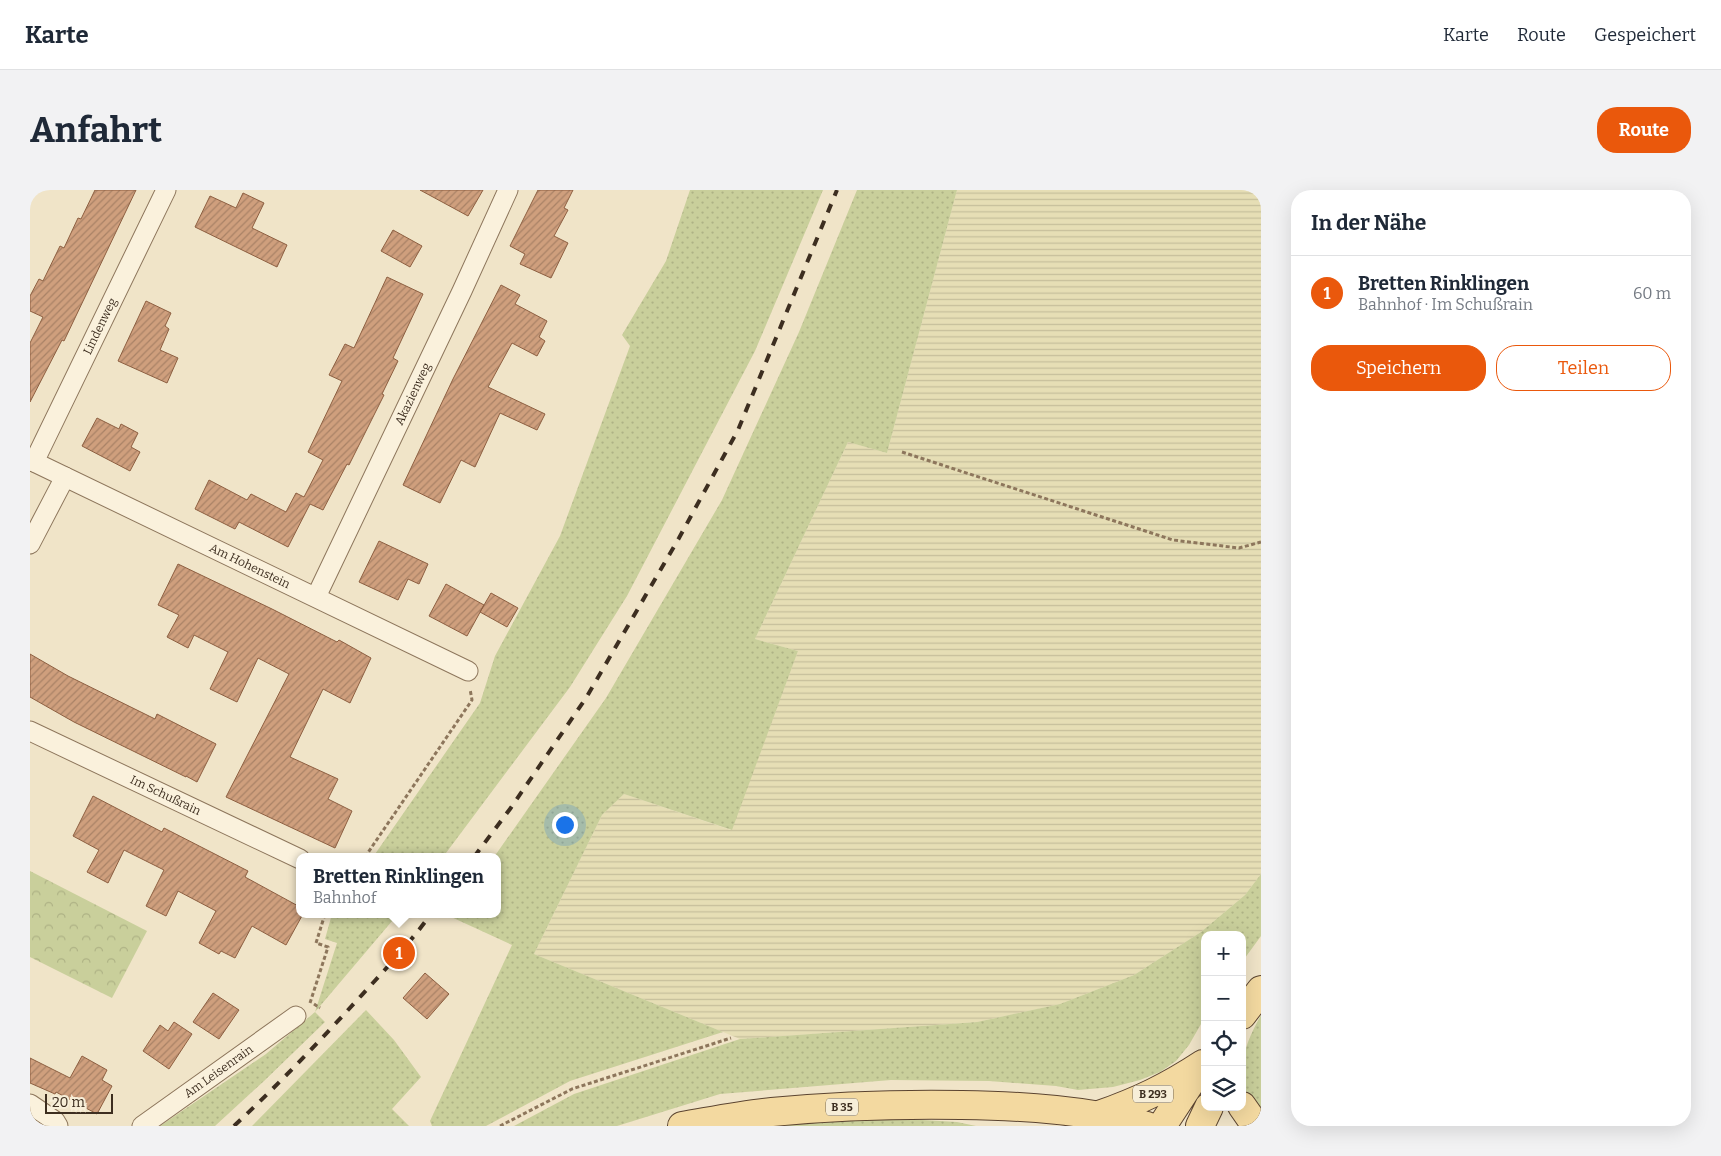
<!DOCTYPE html>
<html lang="de">
<meta charset="utf-8">
<style>
:root{--surface:#fff;--page:#f2f2f3;--text:#1f2937;--muted:#747a83;--line:#e0e1e3;--accent:#ea580c}
body{margin:0;font-family:Bitter,serif;background:var(--page);color:var(--text)}
.controls{position:absolute;right:15px;bottom:15px;display:grid;overflow:hidden;border-radius:10px;box-shadow:0 5px 20px #0002}
.controls button{width:45px;height:45px;display:grid;place-items:center;padding:0;border:0;border-bottom:1px solid var(--line);background:var(--surface);color:var(--text);font:25px sans-serif}
.scale{position:absolute;left:15px;bottom:12px;width:68px;box-sizing:border-box;padding-left:5px;border:2px solid #3d2e20;border-top:0;font-size:14px;line-height:18px;white-space:nowrap;color:#3d2e20;-webkit-text-stroke:4px #f7eed8;paint-order:stroke}
.you{position:absolute;left:534px;top:634px;width:18px;height:18px;margin:-12px;border:4px solid #fff;border-radius:50%;background:#1a73e8;box-shadow:0 0 0 8px #1a73e833}
.badge{display:grid;place-items:center;width:32px;height:32px;border-radius:50%;background:var(--accent);color:#fff;font-size:16px;font-weight:700}
.pin{position:absolute;translate:-50% -50%;border:2px solid #fff;box-shadow:0 1px 5px #0006}
.popup{position:absolute;left:266px;top:663px;width:205px;height:65px;box-sizing:border-box;display:grid;place-content:center;border-radius:10px;background:var(--surface);filter:drop-shadow(0 1px 4px #0005);font-size:16px;white-space:nowrap;color:var(--muted)}
.popup b{font-size:19px;color:var(--text)}
.popup::after{content:'';position:absolute;left:50%;top:100%;margin-left:-10px;border:10px solid transparent;border-top-color:var(--surface)}
.list{margin:0;padding:0;list-style:none}
h2{display:flex;justify-content:space-between;align-items:center;height:65px;margin:0;padding:0 20px;font-size:21px}
h2 small{font-size:16px;font-weight:400;color:var(--muted)}
.list li{display:grid;grid-template-columns:32px 1fr auto;gap:15px;align-items:center;box-sizing:border-box;height:75px;padding:0 20px;border-top:1px solid var(--line)}
.list b{display:block;font-size:19px;white-space:nowrap}
.list p{margin:0;font-size:16px;white-space:nowrap;color:var(--muted)}
.list em{font-size:16px;font-style:normal;color:var(--muted)}
.actions{display:flex;gap:10px;padding:15px 20px}
.actions a{flex:1;padding:11px 0;border:1px solid var(--accent);border-radius:20px;text-align:center;font-size:18px;color:var(--accent)}
.actions .main{background:var(--accent);color:#fff}
.icon{flex:none;width:28px;height:28px;fill:none;stroke:currentColor;stroke-width:2;stroke-linecap:round;stroke-linejoin:round}
.map{position:relative;flex:none;width:1231px;height:936px;overflow:hidden;border-radius:20px}
header{display:flex;align-items:center;gap:30px;box-sizing:border-box;height:70px;padding:0 25px;background:var(--surface);border-bottom:1px solid var(--line)}
header strong{font-size:24px}
nav{display:flex;gap:28px;margin-inline-start:auto;font-size:18px}
.intro{display:flex;align-items:center;justify-content:space-between;box-sizing:border-box;height:120px;padding:0 30px}
h1{margin:0;font-size:35px}
.button{padding:12px 22px;border-radius:20px;background:var(--accent);color:#fff;font-size:18px;font-weight:700}
main{display:flex;gap:30px;padding:0 30px}
aside{flex:1;background:var(--surface);border-radius:20px;box-shadow:0 5px 20px #0002}
.map>svg:first-child{display:block}
</style>
<header>
<strong>Karte</strong>
<nav><a>Karte</a><a>Route</a><a>Gespeichert</a></nav>
</header>
<div class="intro"><h1>Anfahrt</h1><a class="button">Route</a></div>
<main>
<div class="map">
<svg width="1231" height="936" viewBox="0 0 1231 936">
<defs>
<pattern id="farmland-rules" width="6" height="5" patternUnits="userSpaceOnUse" patternTransform="scale(1.25)"><rect width="6" height="5" fill="#e6deb5"/><path d="M0 2.5h6" fill="none" stroke="#c6bf9b"/></pattern>
<pattern id="grass-dots" width="8" height="8" patternUnits="userSpaceOnUse" patternTransform="scale(1.25)"><rect width="8" height="8" fill="#c9cf9b"/><path d="M2 2h.1M6 6h.1" fill="none" stroke="#aeb285" stroke-width="1.8" stroke-linecap="round"/></pattern>
<pattern id="forest-crowns" width="20" height="18" patternUnits="userSpaceOnUse" patternTransform="scale(1.25)"><rect width="20" height="18" fill="#c9cf9b"/><path d="M2 6a3 3 0 1 1 6 0M12 15a3 3 0 1 1 6 0" fill="none" stroke="#aeb285"/></pattern>
<pattern id="building-hatch" width="6" height="6" patternUnits="userSpaceOnUse" patternTransform="scale(1.25)"><rect width="6" height="6" fill="#cf9f7d"/><path d="M-1 1l2-2M0 6l6-6M5 7l2-2" fill="none" stroke="#a98266"/></pattern>
</defs>
<rect width="100%" height="100%" fill="#f0e4c8"/>
<path fill="url(#farmland-rules)" d="M 927,0 L 1231,0 L 1231,684 L 1215,705 L 1171,742 L 1104,785 L 1030,814 L 947,832 L 710,849 L 504,764 L 572,625 L 594,604 L 701,640 L 768,461 L 725,449 L 818,252 L 857,263 Z"/>
<path fill="url(#grass-dots)" d="M 660,0 L 793,0 L 725,161 L 597,406 L 540,497 L 413,667 L 343,667 L 450,513 L 465,466 L 530,346 L 600,156 L 592,145 L 636,71 Z
M 827,0 L 927,0 L 857,263 L 818,252 L 725,449 L 768,461 L 702,640 L 594,604 L 572,625 L 504,764 L 693,842 L 540,891 L 456,936 L 402,936 L 400,931 L 482,755 L 419,726 L 421,724 L 468,724 L 468,667 L 464,667 L 576,508 L 692,310 L 769,142 Z
M 1231,684 L 1231,746 L 1212,772 L 1212,745 L 1175,745 L 1175,827 L 1159,855 L 1146,871 L 1130,882 L 1110,890 L 1083,897 L 1048,900 L 1026,896 L 959,891 L 861,890 L 690,904 L 587,936 L 484,936 L 544,904 L 710,849 L 947,832 L 1030,814 L 1104,785 L 1171,742 L 1215,705 Z
M 302,724 L 368,724 L 285,822 L 295,832 L 234,891 L 185,936 L 130,936 L 236,864 L 285,822 L 307,753 L 295,749 Z
M 336,820 L 364,850 L 391,887 L 362,919 L 379,936 L 222,936 Z
M 1231,825 L 1231,920 C 1227,915 1221,910 1218,905 C 1204,879 1218,848 1231,825 Z
M 875,929 L 927,932 L 946,936 L 733,936 L 768,931 Z"/>
<path fill="url(#forest-crowns)" d="M 0,681 L 117,741 L 82,808 L 0,767 Z"/>
<path fill="url(#building-hatch)" stroke="#8d5f41" d="M 65,0 L 106,0 L 34,151 L 32,150 L 0,212 L 0,153 L 13,127 L 0,121 L 0,106 L 9,89 L 13,91 L 30,56 L 34,58 L 48,28 L 51,29 Z
M 390,0 L 453,0 L 438,26 Z
M 508,0 L 543,0 L 534,18 L 538,20 L 524,46 L 538,53 L 521,88 L 490,74 L 495,64 L 480,56 Z
M 213,3 L 234,13 L 222,38 L 257,55 L 247,77 L 165,37 L 180,6 L 206,18 Z
M 363,40 L 392,56 L 380,77 L 351,61 Z
M 357,87 L 393,104 L 363,168 L 368,171 L 352,204 L 354,205 L 319,275 L 317,274 L 293,320 L 280,314 L 258,357 L 209,332 L 205,339 L 165,319 L 179,290 L 217,310 L 221,304 L 256,322 L 266,303 L 274,307 L 293,270 L 278,262 L 312,191 L 299,185 L 315,154 L 324,158 Z
M 471,95 L 490,105 L 485,114 L 517,131 L 509,147 L 515,151 L 507,166 L 482,153 L 458,197 L 515,224 L 507,240 L 470,223 L 445,277 L 431,270 L 410,313 L 373,295 L 423,189 Z
M 116,111 L 141,123 L 135,136 L 139,139 L 130,160 L 148,168 L 137,193 L 88,171 Z
M 67,228 L 89,239 L 91,234 L 108,243 L 101,257 L 110,262 L 100,281 L 52,256 Z
M 349,351 L 398,374 L 389,394 L 378,389 L 368,410 L 329,392 Z
M 148,374 L 242,419 L 307,452 L 309,450 L 341,468 L 320,513 L 293,499 L 260,567 L 308,589 L 298,609 L 322,621 L 305,658 L 196,607 L 259,484 L 228,468 L 207,512 L 180,499 L 198,462 L 164,445 L 158,458 L 137,447 L 149,425 L 128,415 Z
M 416,394 L 454,415 L 437,446 L 399,426 Z
M 461,403 L 488,418 L 477,437 L 450,422 Z
M 0,464 L 38,486 L 125,529 L 127,524 L 186,554 L 167,592 L 156,586 L 156,587 L 44,532 L 0,507 Z
M 63,606 L 132,642 L 134,638 L 218,681 L 215,687 L 270,717 L 270,724 L 273,724 L 256,755 L 222,736 L 205,768 L 191,761 L 189,764 L 169,753 L 186,721 L 148,701 L 136,726 L 116,716 L 134,680 L 94,660 L 78,693 L 57,682 L 69,660 L 43,646 Z
M 395,783 L 419,804 L 397,829 L 373,808 Z
M 183,803 L 209,820 L 189,849 L 163,832 Z
M 144,832 L 162,844 L 139,879 L 113,861 L 130,835 L 138,841 Z
M 52,866 L 77,880 L 72,890 L 82,896 L 67,924 L 26,902 L 25,904 L 0,893 L 0,868 L 40,888 Z"/>
<g fill="none" stroke-linecap="round" stroke-linejoin="round">
<g stroke="#8d765c" stroke-width="21">
<g id="minor">
<path id="s1" d="M 0,270 L 438,481"/>
<path id="s2" d="M 4,272 L 136,0"/>
<path d="M 0,354 L 35,287"/>
<path id="s3" d="M 286,407 L 432,101 L 478,0"/>
<path id="s4" d="M 0,541 L 270,669"/>
<path d="M 0,914 L 25,931 L 28,936"/>
<path id="s5" d="M 112,936 L 266,826"/>
</g>
</g>
<g stroke="#5b4430" stroke-width="30">
<path id="primary" d="M 1212,825 L 1231,800
M 1212,916 L 1226,936
M 1069,925 C 1109,911 1138,897 1173,874
M 652,936 C 682,931 712,925 742,922 C 805,916 869,914 932,915 C 995,916 1057,920 1117,936
M 1132,936 L 1168,881
M 1170,936 L 1179,917"/>
</g>
<path stroke="#8d765c" stroke-width="3" stroke-dasharray="4 2.5" stroke-linecap="butt" d="M 872,262 L 1143,350 L 1209,358 L 1231,352
M 335,667 L 442,510 L 440,499
M 280,813 L 298,757 L 286,753 L 295,724
M 284,814 L 290,818
M 470,936 L 542,899 L 701,848"/>
<use href="#minor" stroke="#faf1dc" stroke-width="19"/>
<use href="#primary" stroke="#f3d9a0" stroke-width="28"/>
<path stroke="#3d2e20" stroke-width="4" stroke-dasharray="9 9" stroke-linecap="butt" d="M 444,667 L 480,619 L 556,508 L 649,348 L 708,240 L 807,0
M 204,936 C 248,895 289,852 329,808 C 354,781 379,754 401,724"/>
</g>
<g text-anchor="middle" stroke-width="5" stroke-linejoin="round" paint-order="stroke">
<g fill="#f7eed8" stroke="#756857" stroke-width="1">
<rect x="1103" y="895.5" width="40" height="17" rx="4"/>
<rect x="796" y="908.5" width="32" height="17" rx="4"/>
</g>
<g font-size="11" font-weight="bold" fill="#3d2e20">
<text x="1123" y="908">B 293</text>
<text x="812" y="921">B 35</text>
</g>
<g font-size="12" fill="#3d2e20" stroke="#f7eed8">
<text dy="4" stroke="none"><textPath href="#s2" startOffset="151">Lindenweg</textPath></text>
<text dy="4" stroke="none"><textPath href="#s3" startOffset="225">Akazienweg</textPath></text>
<text dy="4" stroke="none"><textPath href="#s1" startOffset="244">Am Hohenstein</textPath></text>
<text dy="4" stroke="none"><textPath href="#s4" startOffset="150">Im Schußrain</textPath></text>
<text dy="4" stroke="none"><textPath href="#s5" startOffset="94">Am Leisenrain</textPath></text>
</g>
</g>
</svg>
<div class="controls">
<button>+</button>
<button>−</button>
<button><svg class="icon" aria-label="locate" viewBox="0 0 24 24"><circle cx="12" cy="12" r="6"/><path d="M12 2v4M12 18v4M2 12h4M18 12h4"/></svg></button>
<button><svg class="icon" aria-label="layers" viewBox="0 0 24 24"><path d="M12 4l9 5-9 5-9-5zM3 14l9 5 9-5"/></svg></button>
</div>
<div class="scale">20 m</div>
<div class="you"></div>
<div class="pin badge" style="left:369px;top:763px">1</div>
<div class="popup"><b>Bretten Rinklingen</b>Bahnhof</div>
</div>
<aside>
<h2>In der Nähe<small></small></h2>
<ul class="list">
<li><span class="badge">1</span><div><b>Bretten Rinklingen</b><p>Bahnhof · Im Schußrain</p></div><em>60 m</em></li>
</ul>
<div class="actions"><a class="main">Speichern</a><a>Teilen</a></div>
</aside>
</main>
